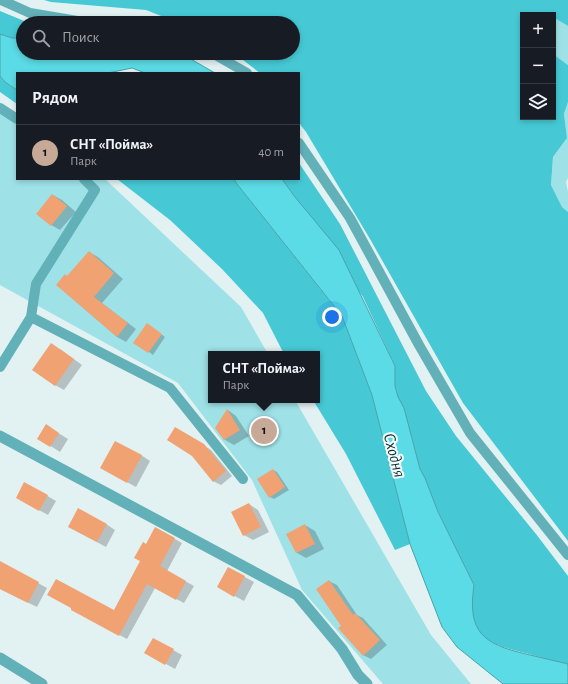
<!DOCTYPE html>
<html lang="ru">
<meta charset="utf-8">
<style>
:root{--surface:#171b24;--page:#20242c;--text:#f1f3f6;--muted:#9ea1a6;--line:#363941;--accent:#c6a996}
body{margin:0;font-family:"Alegreya Sans",sans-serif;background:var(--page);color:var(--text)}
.controls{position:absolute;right:12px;top:12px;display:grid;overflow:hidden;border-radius:0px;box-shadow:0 2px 6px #0003}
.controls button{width:36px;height:36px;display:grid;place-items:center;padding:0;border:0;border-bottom:1px solid var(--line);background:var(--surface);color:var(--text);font:20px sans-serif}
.you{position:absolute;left:332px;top:317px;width:14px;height:14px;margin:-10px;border:3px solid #fff;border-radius:50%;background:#1a73e8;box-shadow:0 0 0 6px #1a73e833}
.badge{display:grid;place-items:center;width:26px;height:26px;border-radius:50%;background:var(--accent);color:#111;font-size:13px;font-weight:700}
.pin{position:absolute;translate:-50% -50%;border:2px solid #fff;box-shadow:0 1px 4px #0006}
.popup{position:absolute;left:208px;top:351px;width:112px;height:52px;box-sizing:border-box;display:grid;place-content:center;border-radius:0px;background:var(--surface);filter:drop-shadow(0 1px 3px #0005);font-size:13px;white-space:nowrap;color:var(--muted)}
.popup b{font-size:15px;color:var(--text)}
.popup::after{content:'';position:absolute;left:50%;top:100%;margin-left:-8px;border:8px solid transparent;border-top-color:var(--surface)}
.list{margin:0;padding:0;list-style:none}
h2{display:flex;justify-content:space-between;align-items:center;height:52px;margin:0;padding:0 16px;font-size:17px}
h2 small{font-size:13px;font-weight:400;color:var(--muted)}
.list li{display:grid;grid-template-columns:26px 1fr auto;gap:12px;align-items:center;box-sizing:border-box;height:56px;padding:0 16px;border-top:1px solid var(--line)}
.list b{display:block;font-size:15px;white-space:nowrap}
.list p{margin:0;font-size:13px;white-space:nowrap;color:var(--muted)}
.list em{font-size:13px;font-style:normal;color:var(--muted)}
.icon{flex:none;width:22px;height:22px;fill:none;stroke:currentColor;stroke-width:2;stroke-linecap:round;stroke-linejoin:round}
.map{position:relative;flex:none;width:568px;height:684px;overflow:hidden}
.search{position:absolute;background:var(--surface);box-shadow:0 2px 6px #0003;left:16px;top:16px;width:284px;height:44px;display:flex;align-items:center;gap:10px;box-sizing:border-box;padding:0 14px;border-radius:22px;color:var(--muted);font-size:15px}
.panel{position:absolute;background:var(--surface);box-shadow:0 2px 6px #0003;left:16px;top:72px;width:284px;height:108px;border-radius:0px}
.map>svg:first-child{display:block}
</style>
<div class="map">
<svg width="568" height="684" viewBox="0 0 568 684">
<rect width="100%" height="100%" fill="#e2f1f2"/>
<path fill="#9ee2e8" d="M 553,17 L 568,26 L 568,65 L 553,54 Z
M 568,102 L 568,178 L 566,182 L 568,192 L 568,212 L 562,207 L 551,185 L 553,157 L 567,138 L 564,114 Z
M 0,114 L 17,124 L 17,179 L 105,179 L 241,307 L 268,354 L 211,354 L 211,400 L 295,400 L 431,635 L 471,684 L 383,684 L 302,590 L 252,480 L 178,383 L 0,285 Z"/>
<path fill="#46c9d5" d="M 44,0 L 568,0 L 568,26 L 553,17 L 553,15 L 523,15 L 523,117 L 553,117 L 553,54 L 568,65 L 568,102 L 564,114 L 567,138 L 553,157 L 551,185 L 562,207 L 568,212 L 568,541 L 463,403 L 370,239 L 306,132 L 299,123 L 299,73 L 260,73 L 234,53 L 293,53 L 293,23 L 179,23 L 146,10 L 51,2 Z
M 0,11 L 29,23 L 23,23 L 23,38 L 12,38 L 0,34 Z
M 0,76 L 5,82 L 17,90 L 17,104 L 0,92 Z
M 299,163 L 340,224 L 426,391 L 456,436 L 536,534 L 568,576 L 568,664 C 555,661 542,658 529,654 C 511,649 479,644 474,622 C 471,610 472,597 474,585 L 438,512 L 425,479 L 420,469 L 404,409 L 398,397 L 395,386 L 395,366 L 363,297 L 282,179 L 299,179 Z
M 117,179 L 234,179 L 237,184 L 342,316 L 372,395 L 410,544 L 395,550 L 346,454 L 313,400 L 317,400 L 317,354 L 284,354 L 263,313 L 222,269 L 170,220 Z"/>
<path fill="#5bdbe6" stroke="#48a3ab" d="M 0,34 L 12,38 L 23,38 L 23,53 L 175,53 L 189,58 L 215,73 L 145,73 L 132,68 L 108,73 L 17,73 L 17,90 L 5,82 L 0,76 Z
M 234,179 L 282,179 L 295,197 L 339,250 L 395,366 L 395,386 L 398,397 L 404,408 L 420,469 L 425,478 L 438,512 L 474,585 C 467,632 483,644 526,654 C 540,657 554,661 568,664 L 568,684 L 503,684 L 457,647 L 442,627 L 410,544 L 372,395 L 342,316 L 237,184 Z"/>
<path fill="#0003" d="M 53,195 L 62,200 L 76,212 L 60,230 L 51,225 Z
M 89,252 L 98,257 L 123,279 L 102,303 L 136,329 L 126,342 L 117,337 L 57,285 L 67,277 Z
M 151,327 L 165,337 L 153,355 L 135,342 Z
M 60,349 L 82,365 L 64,390 L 55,385 Z
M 228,410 L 236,416 L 249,436 L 234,445 L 225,440 L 217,428 Z
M 55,431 L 68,439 L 60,452 L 38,438 Z
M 183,432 L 211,450 L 232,476 L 221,485 L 213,481 Z
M 141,455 L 150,461 L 136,487 L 110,473 Z
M 273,470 L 277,472 L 289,490 L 274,499 L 270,497 Z
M 25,483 L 56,501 L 48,515 L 26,503 Z
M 249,504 L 258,510 L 269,532 L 253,540 L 244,535 Z
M 106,524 L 115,530 L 106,547 L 78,532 Z
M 305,525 L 315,531 L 324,549 L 306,558 L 297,553 L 288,534 Z
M 175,539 L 182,543 L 167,571 L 194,586 L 184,603 L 155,588 L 127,639 L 80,614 L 115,612 L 141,561 L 147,546 Z
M 0,562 L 47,588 L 37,607 L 0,589 Z
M 228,568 L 254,582 L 244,601 L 218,587 Z
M 329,581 L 337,585 L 357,615 L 363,618 L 387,645 L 371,659 L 363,655 L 342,626 Z
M 153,639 L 182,655 L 175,669 L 146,653 Z"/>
<path fill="#f0a272" d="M 52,194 L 67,206 L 51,226 L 36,214 Z
M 89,251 L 114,273 L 94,297 L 128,323 L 117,337 L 56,285 L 65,274 L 67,276 Z
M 147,323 L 162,334 L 148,353 L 133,343 Z
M 51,343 L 74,359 L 55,386 L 32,370 Z
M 227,409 L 240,430 L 224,440 L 215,428 Z
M 46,424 L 59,433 L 50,447 L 37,439 Z
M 175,427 L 204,444 L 226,471 L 213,482 L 192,456 L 167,440 Z
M 115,441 L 142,455 L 127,483 L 100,468 Z
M 273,469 L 285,487 L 269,498 L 257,479 Z
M 24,482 L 48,495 L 39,511 L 16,498 Z
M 249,503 L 261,527 L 243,536 L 231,512 Z
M 78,508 L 107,524 L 97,542 L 68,527 Z
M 305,524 L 315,544 L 296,553 L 286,534 Z
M 155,527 L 175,538 L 160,566 L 186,581 L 176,600 L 147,584 L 119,636 L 71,610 L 71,608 L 47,595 L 56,579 L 114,610 L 140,561 L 134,558 L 143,542 L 146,544 Z
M 0,561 L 39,582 L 28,603 L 0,589 Z
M 228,567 L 245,576 L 234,597 L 217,587 Z
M 329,580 L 353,615 L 355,613 L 380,640 L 363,656 L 338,628 L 341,626 L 316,589 Z
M 153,638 L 174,649 L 165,665 L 144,653 Z"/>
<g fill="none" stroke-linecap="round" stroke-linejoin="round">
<path stroke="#62b0b8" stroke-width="10" d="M 1,0 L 30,13 L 89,23
M 212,53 L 247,73
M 0,108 L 17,119
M 299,143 L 350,218 L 419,345 L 470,433 L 568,555
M 31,317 L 36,284 L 95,190 L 84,179
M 0,367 L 31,317 L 170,388 L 243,479"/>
<path stroke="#62b0b8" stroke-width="11" d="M 0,436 L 297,595 L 342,649 L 358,675 L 367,684
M 0,658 L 42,684"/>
</g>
<g text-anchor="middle" stroke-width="4" stroke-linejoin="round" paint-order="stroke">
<g font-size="17" font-style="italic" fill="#182f31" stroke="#f2feff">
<text transform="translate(395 455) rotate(75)" y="6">Сходня</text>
</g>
</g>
</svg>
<div class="controls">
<button>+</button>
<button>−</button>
<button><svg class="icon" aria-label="layers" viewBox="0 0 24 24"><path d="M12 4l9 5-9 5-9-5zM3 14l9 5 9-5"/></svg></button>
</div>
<div class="you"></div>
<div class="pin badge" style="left:264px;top:431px">1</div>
<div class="popup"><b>СНТ «Пойма»</b>Парк</div>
<div class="search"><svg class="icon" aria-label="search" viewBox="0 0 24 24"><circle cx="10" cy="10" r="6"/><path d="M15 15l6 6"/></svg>Поиск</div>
<section class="panel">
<h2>Рядом<small></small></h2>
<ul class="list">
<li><span class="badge">1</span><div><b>СНТ «Пойма»</b><p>Парк</p></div><em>40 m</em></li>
</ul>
</section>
</div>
